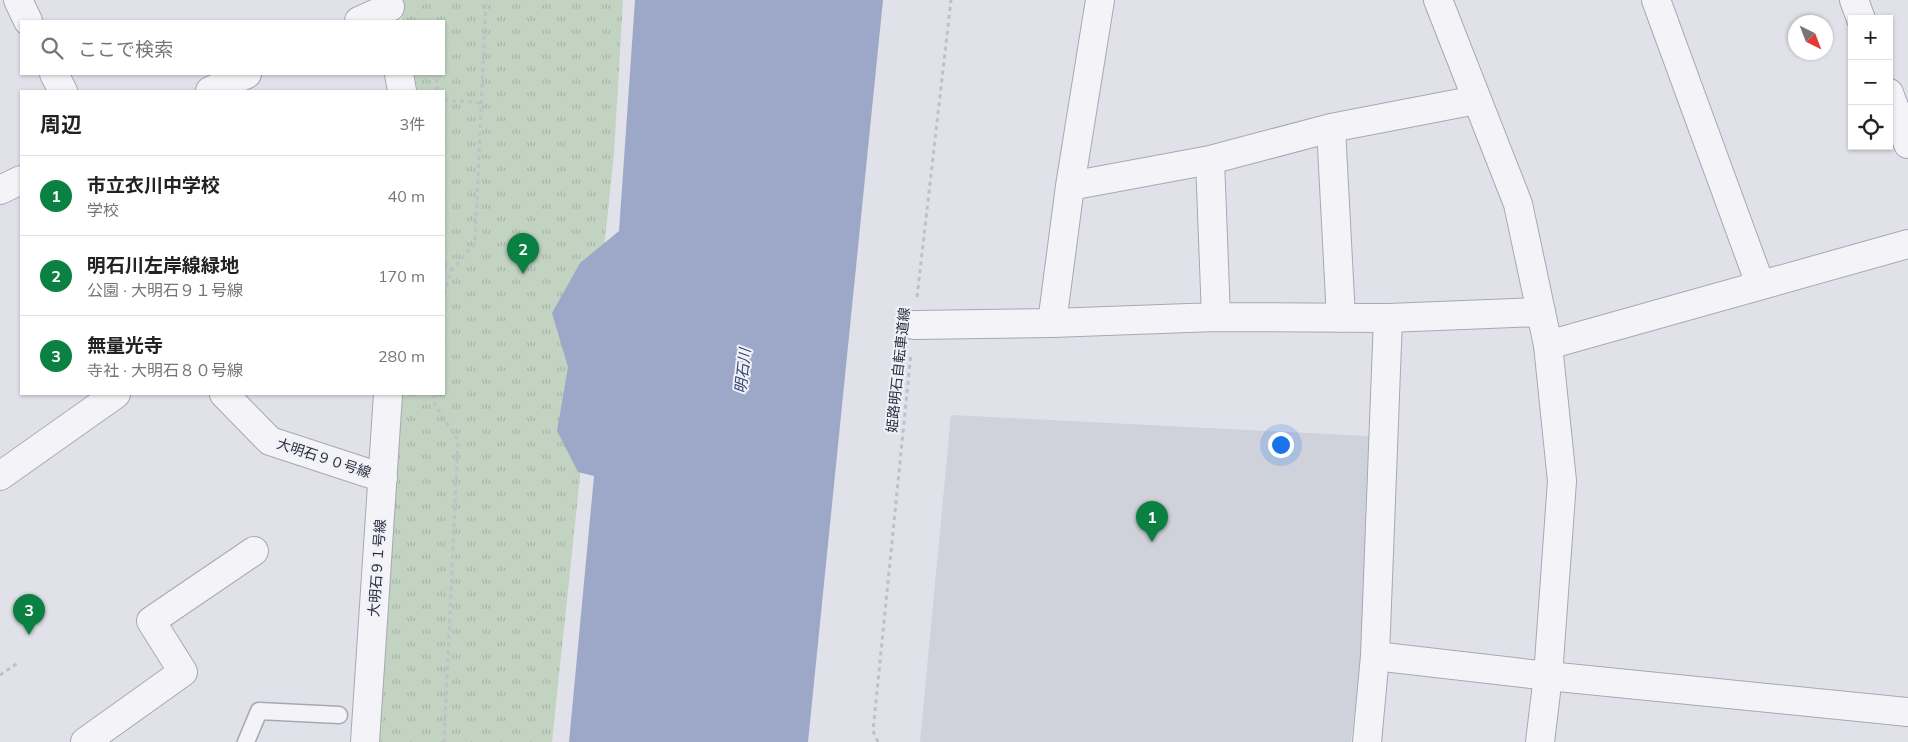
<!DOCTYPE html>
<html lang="ja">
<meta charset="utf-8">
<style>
:root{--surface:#fff;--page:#f2f2f2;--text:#222;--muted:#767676;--line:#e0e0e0;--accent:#0b8043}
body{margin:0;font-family:Mulish,"Noto Sans JP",sans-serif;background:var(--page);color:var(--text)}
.controls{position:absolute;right:15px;top:15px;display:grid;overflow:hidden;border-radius:0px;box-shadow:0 1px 4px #0004}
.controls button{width:45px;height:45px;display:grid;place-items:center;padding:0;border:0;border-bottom:1px solid var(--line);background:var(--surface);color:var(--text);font:25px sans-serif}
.compass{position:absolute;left:1788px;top:15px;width:45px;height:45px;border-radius:50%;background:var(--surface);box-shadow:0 1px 4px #0004;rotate:138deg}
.you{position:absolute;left:1280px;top:444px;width:18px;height:18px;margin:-12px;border:4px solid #fff;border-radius:50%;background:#1a73e8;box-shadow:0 0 0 8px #1a73e833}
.badge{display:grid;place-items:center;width:32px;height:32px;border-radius:50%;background:var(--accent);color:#fff;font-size:16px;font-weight:700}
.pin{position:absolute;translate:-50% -41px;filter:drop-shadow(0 1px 2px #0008)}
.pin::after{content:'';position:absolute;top:26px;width:18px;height:15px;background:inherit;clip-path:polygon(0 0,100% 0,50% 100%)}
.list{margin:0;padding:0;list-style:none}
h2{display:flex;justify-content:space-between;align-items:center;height:65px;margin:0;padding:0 20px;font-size:21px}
h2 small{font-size:16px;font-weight:400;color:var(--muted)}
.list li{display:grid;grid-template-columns:32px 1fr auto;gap:15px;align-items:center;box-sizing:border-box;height:80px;padding:0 20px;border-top:1px solid var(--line)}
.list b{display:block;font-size:19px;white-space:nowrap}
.list p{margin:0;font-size:16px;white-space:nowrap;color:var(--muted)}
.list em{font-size:16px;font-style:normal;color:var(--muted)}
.icon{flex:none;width:28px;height:28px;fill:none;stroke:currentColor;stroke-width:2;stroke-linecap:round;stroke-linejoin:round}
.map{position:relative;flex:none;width:1908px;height:742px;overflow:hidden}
.search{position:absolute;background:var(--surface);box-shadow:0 1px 4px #0004;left:20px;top:20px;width:425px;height:55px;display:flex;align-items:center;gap:12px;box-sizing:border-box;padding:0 18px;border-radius:0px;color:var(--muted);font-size:19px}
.panel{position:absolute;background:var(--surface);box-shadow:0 1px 4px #0004;left:20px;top:90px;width:425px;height:305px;border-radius:0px}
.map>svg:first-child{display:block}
</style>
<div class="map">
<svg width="1908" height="742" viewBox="0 0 1908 742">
<defs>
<pattern id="park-tufts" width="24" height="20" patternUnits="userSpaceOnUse" patternTransform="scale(1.25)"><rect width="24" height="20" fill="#c3d3c2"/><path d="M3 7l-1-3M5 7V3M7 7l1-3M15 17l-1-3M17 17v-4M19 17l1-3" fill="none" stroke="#a8b5a8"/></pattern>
</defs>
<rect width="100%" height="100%" fill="#e1e2e9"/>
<path fill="#cfd1db" d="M 951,415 L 1369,436 L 1362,648 L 1351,742 L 920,742 Z"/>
<path fill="url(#park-tufts)" d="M 401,0 L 623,0 L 614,154 L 552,742 L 376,742 L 401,394 L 444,394 L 444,91 L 405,91 L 404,74 L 444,74 L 444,21 L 402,21 Z"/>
<path fill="#9da8c8" d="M 635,0 L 883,0 L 808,742 L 569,742 L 594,476 L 578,472 L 557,431 L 568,367 L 552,313 L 580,263 L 619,231 Z"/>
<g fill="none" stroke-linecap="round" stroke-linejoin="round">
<g stroke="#a6a8b3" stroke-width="19">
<path id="service" d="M 246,742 L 259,711 L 339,715"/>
</g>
<g stroke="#a6a8b3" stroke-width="30">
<path id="minor" d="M 18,0 L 28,21
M 1656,0 L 1760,284
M 1854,0 L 1861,19
M 54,74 L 63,91
M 399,74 L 402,91
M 1889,93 L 1908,144
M 1331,128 L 1341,318
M 1210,160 L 1216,317
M 1070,186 L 1210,160 L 1331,128 L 1476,100
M 1052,323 L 1070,186 L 1100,0
M 914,325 L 1052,323 L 1216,317 L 1388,318 L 1541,312
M 1548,345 L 1908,244
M 224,394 L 270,441 L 383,478
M 0,476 L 116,394
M 1375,656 L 1548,676 L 1908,712
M 85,742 L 183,672 L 151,621 L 254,551
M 365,742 L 388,394
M 1367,742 L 1375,656 L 1388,318"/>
</g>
<g stroke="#a6a8b3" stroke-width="30">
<path id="tertiary" d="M 1438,0 L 1518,204 L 1548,345 L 1562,481 L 1548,676 L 1540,742
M 359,21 L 390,7
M 210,91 L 247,74
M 0,190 L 21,180"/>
</g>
<path stroke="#bfc0c8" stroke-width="3" stroke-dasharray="4 4" stroke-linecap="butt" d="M 437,91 L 437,74
M 444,100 L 481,103
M 444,263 L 452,270
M 444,294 L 452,270 L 475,243 L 486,0
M 917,297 L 951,0
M 434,394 L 434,403 L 458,440 L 444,742
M 0,675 L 19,662
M 878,742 L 873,731 L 911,353"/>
<use href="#service" stroke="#f4f4f8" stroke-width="16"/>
<use href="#minor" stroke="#f4f4f8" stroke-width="28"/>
<use href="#tertiary" stroke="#f4f4f8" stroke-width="28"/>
</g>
<g text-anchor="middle" stroke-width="4" stroke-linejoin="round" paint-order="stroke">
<g font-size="14" fill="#2a2d40" stroke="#f1f2f7">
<text transform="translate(898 370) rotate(-84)" y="5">姫路明石自転車道線</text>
<text transform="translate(324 458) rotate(18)" y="5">大明石９０号線</text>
<text transform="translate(377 568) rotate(-86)" y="5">大明石９１号線</text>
</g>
<g font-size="15" font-style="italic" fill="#354273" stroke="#f1f2f7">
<text transform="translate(743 371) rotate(-84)" y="5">明石川</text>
</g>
</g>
</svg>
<div class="controls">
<button>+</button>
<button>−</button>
<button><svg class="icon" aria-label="locate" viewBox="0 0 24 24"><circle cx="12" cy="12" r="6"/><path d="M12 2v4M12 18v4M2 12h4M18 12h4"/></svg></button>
</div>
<svg class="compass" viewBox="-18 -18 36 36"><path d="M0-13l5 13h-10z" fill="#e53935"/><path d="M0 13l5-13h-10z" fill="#767676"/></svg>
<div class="you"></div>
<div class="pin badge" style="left:1152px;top:542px">1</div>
<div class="pin badge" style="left:523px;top:274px">2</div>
<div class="pin badge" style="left:29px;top:635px">3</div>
<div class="search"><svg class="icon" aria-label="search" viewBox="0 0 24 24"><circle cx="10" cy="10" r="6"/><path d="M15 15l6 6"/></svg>ここで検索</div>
<section class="panel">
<h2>周辺<small>3件</small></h2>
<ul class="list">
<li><span class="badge">1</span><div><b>市立衣川中学校</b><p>学校</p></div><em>40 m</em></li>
<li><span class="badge">2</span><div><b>明石川左岸線緑地</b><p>公園 · 大明石９１号線</p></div><em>170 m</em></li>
<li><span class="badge">3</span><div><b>無量光寺</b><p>寺社 · 大明石８０号線</p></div><em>280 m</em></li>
</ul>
</section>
</div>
